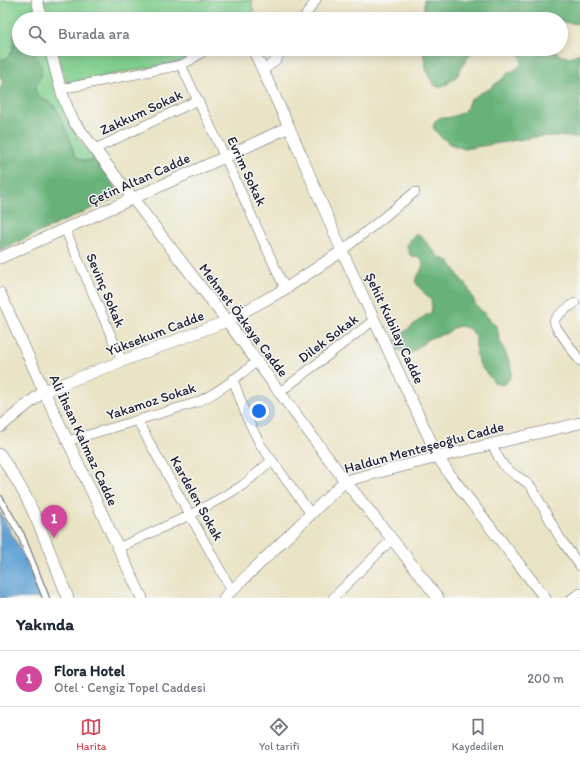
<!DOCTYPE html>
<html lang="tr">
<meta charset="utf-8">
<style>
:root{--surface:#fff;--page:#f2f2f3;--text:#1f2937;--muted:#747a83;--line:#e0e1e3;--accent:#d1495b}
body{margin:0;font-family:Itim,sans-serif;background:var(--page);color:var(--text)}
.you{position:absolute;left:259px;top:411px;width:14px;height:14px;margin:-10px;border:3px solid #fff;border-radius:50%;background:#1a73e8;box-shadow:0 0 0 6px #1a73e833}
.badge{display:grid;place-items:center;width:26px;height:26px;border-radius:50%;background:var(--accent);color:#fff;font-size:13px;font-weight:700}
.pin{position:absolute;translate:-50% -33px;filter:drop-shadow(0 1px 2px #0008)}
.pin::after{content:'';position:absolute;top:21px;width:14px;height:12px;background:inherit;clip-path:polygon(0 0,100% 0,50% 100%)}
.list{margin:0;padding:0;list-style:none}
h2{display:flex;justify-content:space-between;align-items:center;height:52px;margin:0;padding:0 16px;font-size:17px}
h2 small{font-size:13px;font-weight:400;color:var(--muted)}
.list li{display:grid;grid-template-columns:26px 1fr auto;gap:12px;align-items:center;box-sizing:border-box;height:56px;padding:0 16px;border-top:1px solid var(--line)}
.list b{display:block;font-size:15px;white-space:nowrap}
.list p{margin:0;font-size:13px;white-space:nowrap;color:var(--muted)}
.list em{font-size:13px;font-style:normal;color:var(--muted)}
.icon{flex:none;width:22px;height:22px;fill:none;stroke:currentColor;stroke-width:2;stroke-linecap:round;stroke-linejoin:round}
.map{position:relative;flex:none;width:580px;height:598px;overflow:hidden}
.search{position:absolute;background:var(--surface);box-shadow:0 2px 10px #0003;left:12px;right:12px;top:12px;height:44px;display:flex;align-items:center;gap:10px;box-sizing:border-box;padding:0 14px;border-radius:22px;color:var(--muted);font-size:15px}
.sheet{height:108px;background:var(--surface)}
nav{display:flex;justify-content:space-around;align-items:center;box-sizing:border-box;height:56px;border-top:1px solid var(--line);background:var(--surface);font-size:11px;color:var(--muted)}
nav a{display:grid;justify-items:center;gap:2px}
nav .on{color:var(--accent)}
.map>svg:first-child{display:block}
</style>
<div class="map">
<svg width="580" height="598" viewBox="0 0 580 598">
<rect width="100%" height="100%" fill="#f6f6f2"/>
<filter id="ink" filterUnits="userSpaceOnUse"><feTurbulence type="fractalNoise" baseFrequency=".025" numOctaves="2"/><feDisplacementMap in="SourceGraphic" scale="8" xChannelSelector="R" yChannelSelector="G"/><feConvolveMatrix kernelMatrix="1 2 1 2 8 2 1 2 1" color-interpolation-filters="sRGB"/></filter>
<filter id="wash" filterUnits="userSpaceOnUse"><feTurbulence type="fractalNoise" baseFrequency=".012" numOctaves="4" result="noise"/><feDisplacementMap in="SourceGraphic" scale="16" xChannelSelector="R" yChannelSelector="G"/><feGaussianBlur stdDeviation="0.9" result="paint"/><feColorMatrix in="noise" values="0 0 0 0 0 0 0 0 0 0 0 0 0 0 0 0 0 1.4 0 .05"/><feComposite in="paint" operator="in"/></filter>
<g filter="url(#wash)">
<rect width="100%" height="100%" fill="#eae4c6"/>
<path fill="#81cf8e" stroke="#527864" d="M 1,0 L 32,0 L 37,19 L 19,19 L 19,29 C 10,36 16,45 11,53 C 9,57 4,59 0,61 L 0,1 Z
M 41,0 L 252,0 L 252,5 L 256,19 L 47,19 Z
M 31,49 L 45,49 L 69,121 L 78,138 L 95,160 C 89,161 82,162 77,158 C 73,154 73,148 71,143 C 67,133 63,121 57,111 C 55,109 54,105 52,104 C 47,99 37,100 35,90 C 34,85 38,80 41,76 Z
M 56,49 L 199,49 L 187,58 L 179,62 L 67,83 Z"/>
<path fill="#68b279" stroke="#456a5a" d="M 424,0 L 580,0 L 580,24 L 561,22 L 561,19 L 424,19 Z
M 18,29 L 19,29 L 19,49 L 31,49 L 42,68 L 41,76 L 36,85 L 35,89 L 36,93 L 40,97 L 45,101 L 51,103 L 59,114 L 70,139 L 74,153 L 77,158 L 84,161 L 95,160 L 121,195 L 0,250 L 0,89 L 3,82 L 0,76 L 0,61 C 4,59 9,57 11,54 C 16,46 10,37 18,29 Z
M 423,49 L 491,49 L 473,50 L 463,65 L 457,76 L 447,84 L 438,87 C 436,86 434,85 433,83 C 426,76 424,59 423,49 Z
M 519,49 L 552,49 L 561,56 L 570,57 L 580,53 L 580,137 L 541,136 L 464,149 L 450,144 L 440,136 L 433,128 L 435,121 L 441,117 L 446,118 L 454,116 L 462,113 L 467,108 L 469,101 L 479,94 L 489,89 L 501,80 L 508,73 L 516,69 L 522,63 Z
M 415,235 L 420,235 L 439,257 L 449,261 L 452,265 L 460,278 L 466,284 L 476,305 L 497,327 L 499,338 L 509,361 L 512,372 L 510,378 L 506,383 L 501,385 L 495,383 L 481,367 L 476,355 L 476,337 L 471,330 L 465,327 L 459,326 L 453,328 L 449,332 L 444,334 L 430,338 L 411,353 L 405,353 L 398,350 L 395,346 L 394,342 L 403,333 L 426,315 L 431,313 L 432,306 L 431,300 L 419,287 L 415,281 C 419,272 427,266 420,257 L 411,256 L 409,253 L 407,246 L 409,240 Z"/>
<path fill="#62a3d5" stroke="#426288" d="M 0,512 L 23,555 L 41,598 L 0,598 Z"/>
</g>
<g filter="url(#ink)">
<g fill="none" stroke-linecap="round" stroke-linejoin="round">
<g stroke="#68666c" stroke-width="8">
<path id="pedestrian" d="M 0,499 L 21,535 L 46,598"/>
</g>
<g stroke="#68666c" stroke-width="10">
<path id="minor" d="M 303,19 L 316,0
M 181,65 L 225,157 L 285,289
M 263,71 L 277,59 L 282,49
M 61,89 L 181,65 L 189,61 L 207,49
M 95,149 L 198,100
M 65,229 L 122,361
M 342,251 L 415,192
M 575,303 C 568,308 558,313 554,321 L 556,327 L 580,361
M 233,379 L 247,418 L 260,444 L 311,514
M 280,392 L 374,320
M 137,420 L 232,591
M 68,441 L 195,403 C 218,393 237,377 256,362
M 492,444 C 496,453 500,463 507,469 C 516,477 524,478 532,488 L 560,538 L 580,566
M 118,548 L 190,515 L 223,497 L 243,485 L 271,461
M 333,598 L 392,539
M 572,598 L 580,593"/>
</g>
<g stroke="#68666c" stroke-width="12">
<path id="tertiary" d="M 37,0 L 42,19
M 50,49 C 57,74 62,100 74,122 L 227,321 L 345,481 L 392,539 L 438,598
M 253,49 L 289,127 L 342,251 L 438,457 L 450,475 L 545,598
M 0,258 L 225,157 L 289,127
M 0,293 L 44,391 L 142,598
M 0,427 L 44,391 L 227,321 L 285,289 L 342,251
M 0,454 C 9,469 19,483 27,499 C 43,531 55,565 68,598
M 224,598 L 345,481 L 438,457 L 580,423"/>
</g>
<use href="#pedestrian" stroke="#fff" stroke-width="6"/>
<use href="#minor" stroke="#fff" stroke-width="9"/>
<use href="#tertiary" stroke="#fff" stroke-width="11"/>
</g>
</g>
<g text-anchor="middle" stroke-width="3" stroke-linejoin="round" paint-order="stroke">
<g font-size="14" fill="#22223b" stroke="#f6f6f2">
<text transform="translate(141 112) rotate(-25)" y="5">Zakkum Sokak</text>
<text transform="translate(247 171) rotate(65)" y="5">Evrim Sokak</text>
<text transform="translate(139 179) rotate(-24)" y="5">Çetin Altan Cadde</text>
<text transform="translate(106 290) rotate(67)" y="5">Sevinç Sokak</text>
<text transform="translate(244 320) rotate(53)" y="5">Mehmet Özkaya Cadde</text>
<text transform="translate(395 328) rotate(65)" y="5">Şehit Kubilay Cadde</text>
<text transform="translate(155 333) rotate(-21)" y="5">Yüksekum Cadde</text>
<text transform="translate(328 338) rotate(-37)" y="5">Dilek Sokak</text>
<text transform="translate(151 401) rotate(-18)" y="5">Yakamoz Sokak</text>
<text transform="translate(84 440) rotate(65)" y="5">Ali İhsan Kalmaz Cadde</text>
<text transform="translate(424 447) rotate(-15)" y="5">Haldun Menteşeoğlu Cadde</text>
<text transform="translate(197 498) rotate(61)" y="5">Kardelen Sokak</text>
</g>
</g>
</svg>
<div class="you"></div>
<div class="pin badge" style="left:54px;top:538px;background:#d1479c">1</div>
<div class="search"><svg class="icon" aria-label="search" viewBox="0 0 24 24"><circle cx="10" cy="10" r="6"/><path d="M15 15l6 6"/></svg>Burada ara</div>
</div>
<section class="sheet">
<h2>Yakında<small></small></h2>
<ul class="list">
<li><span class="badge" style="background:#d1479c">1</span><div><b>Flora Hotel</b><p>Otel · Cengiz Topel Caddesi</p></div><em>200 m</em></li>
</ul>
</section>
<nav>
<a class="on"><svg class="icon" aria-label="map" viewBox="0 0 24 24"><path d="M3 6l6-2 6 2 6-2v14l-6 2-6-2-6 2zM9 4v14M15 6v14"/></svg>Harita</a>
<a><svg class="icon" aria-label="directions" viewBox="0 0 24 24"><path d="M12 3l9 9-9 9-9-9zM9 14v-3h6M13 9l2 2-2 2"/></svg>Yol tarifi</a>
<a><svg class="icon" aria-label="saved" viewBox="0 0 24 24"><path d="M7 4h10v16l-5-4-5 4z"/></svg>Kaydedilen</a>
</nav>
